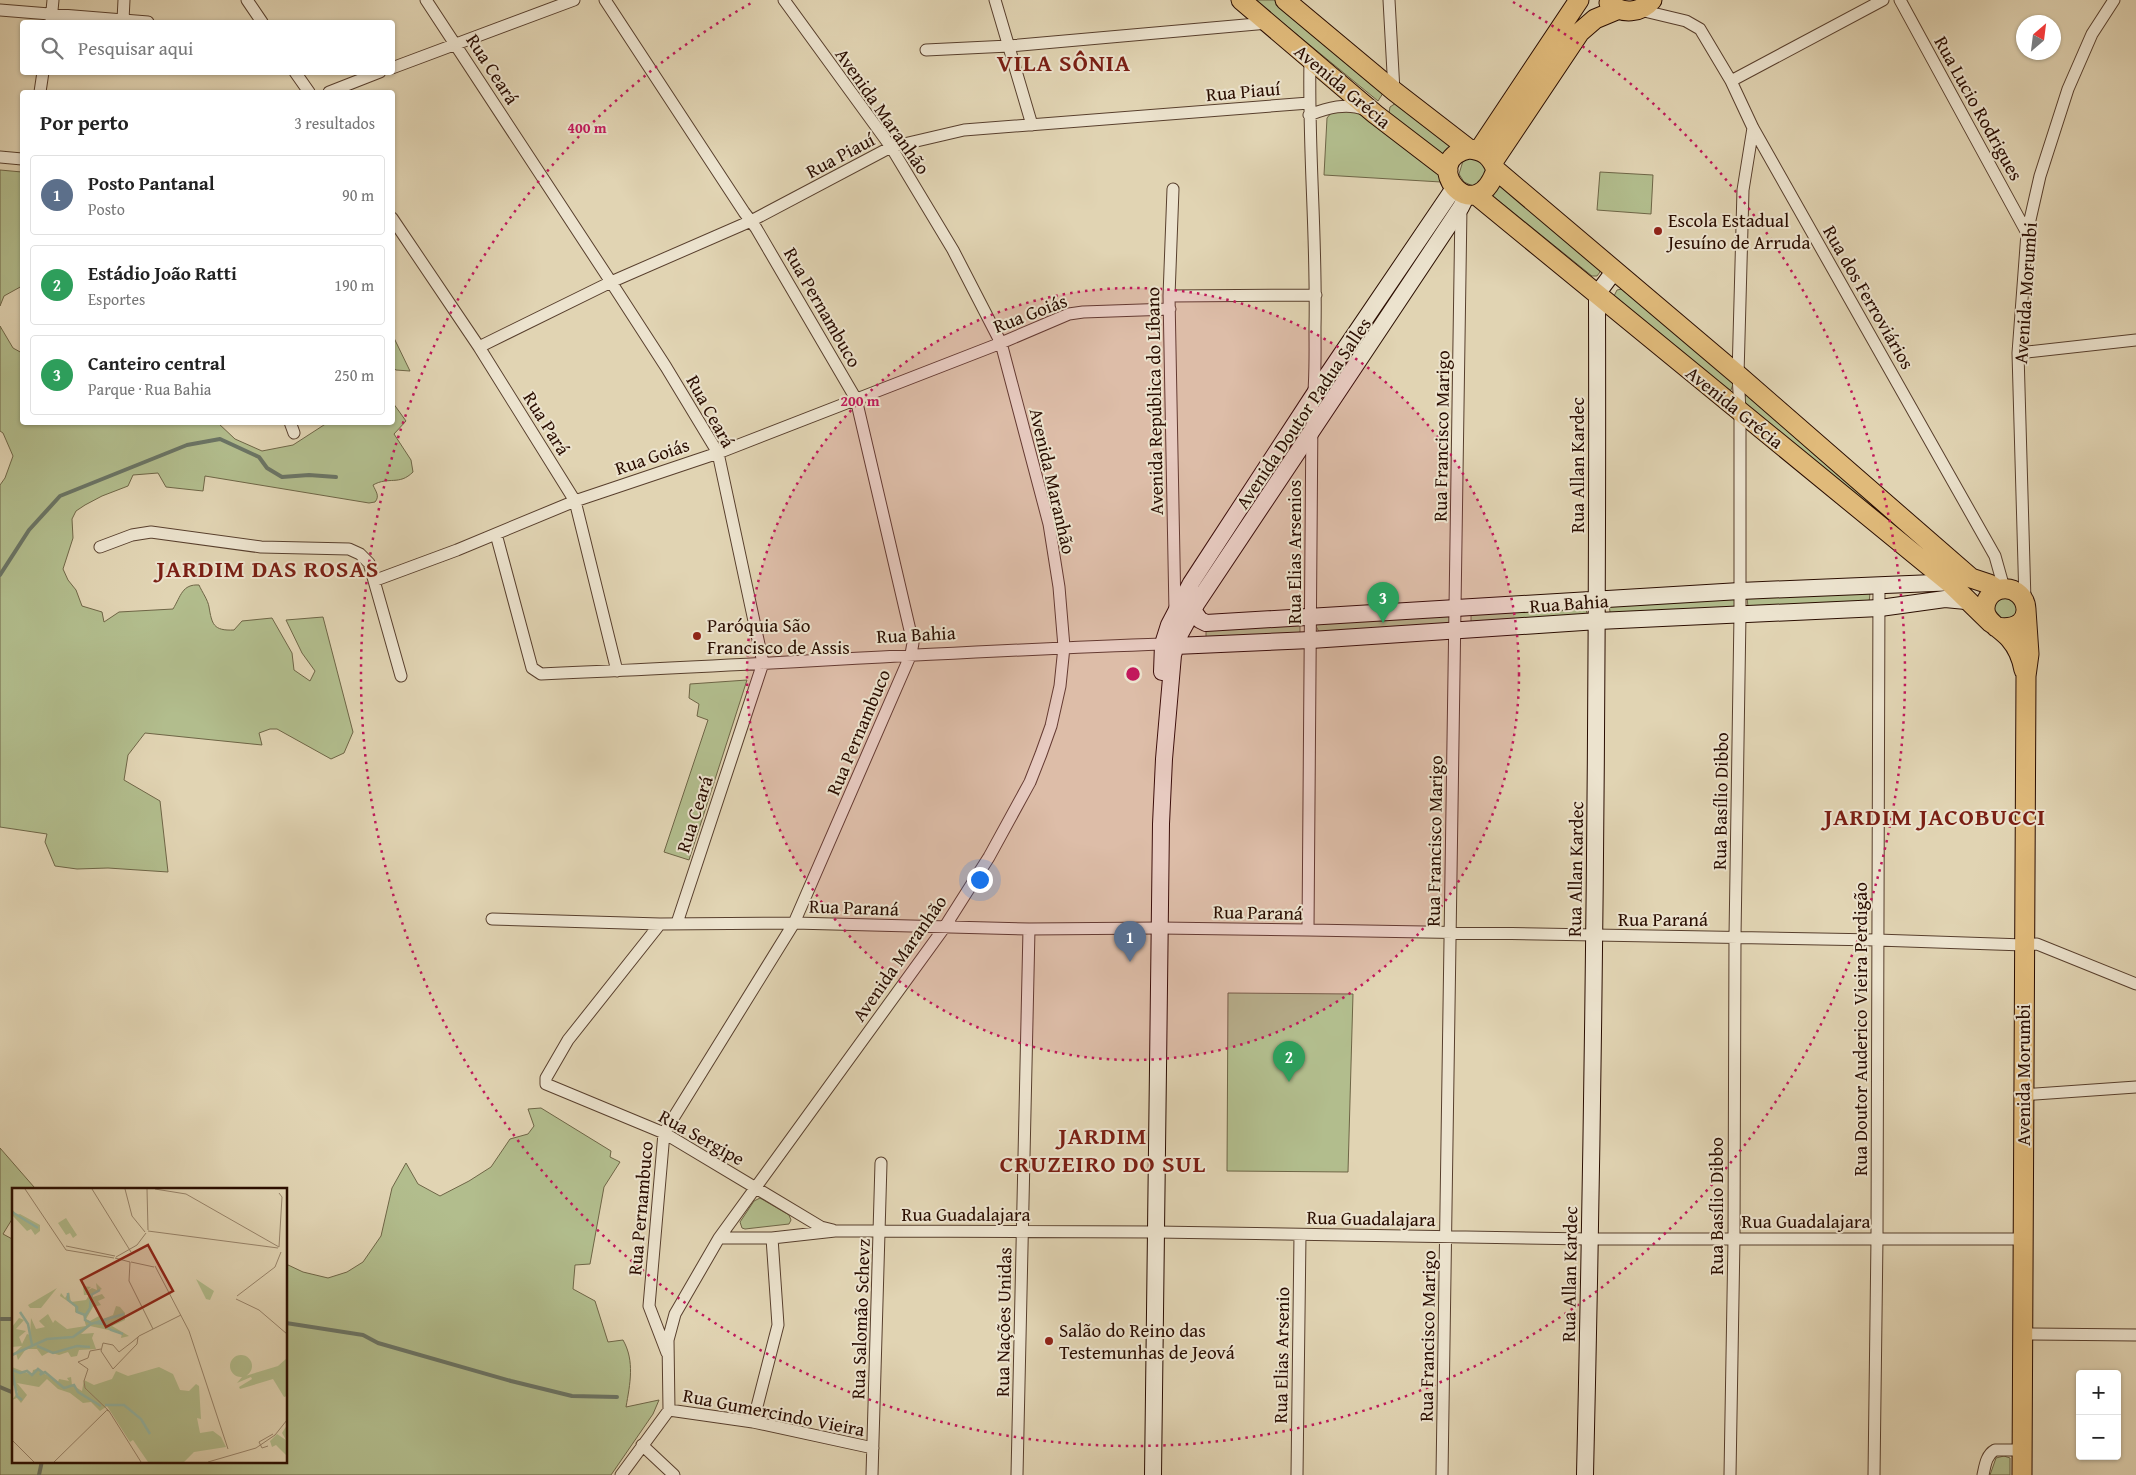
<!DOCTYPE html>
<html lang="pt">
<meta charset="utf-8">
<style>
:root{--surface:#fff;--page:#f6f6f6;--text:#222;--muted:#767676;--line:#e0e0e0;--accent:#1a73e8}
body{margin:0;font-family:"Gentium Book Plus",serif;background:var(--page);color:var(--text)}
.controls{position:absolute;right:15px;bottom:15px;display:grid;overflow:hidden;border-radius:5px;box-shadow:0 1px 4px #0004}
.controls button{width:45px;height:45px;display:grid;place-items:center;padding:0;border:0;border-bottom:1px solid var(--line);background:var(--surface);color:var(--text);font:25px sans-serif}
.compass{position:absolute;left:2016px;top:15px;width:45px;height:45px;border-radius:50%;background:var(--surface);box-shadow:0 1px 4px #0004;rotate:28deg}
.you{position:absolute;left:979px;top:879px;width:18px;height:18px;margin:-12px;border:4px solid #fff;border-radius:50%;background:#1a73e8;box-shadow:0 0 0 8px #1a73e833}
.badge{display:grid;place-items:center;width:32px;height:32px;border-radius:50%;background:var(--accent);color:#fff;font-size:16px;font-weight:700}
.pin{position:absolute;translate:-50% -41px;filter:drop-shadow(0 1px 2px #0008)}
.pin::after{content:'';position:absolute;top:26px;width:18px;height:15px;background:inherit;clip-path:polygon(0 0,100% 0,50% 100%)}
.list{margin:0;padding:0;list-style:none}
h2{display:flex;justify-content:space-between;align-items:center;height:65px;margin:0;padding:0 20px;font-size:21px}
h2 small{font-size:16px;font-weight:400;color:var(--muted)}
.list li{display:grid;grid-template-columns:32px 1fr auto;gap:15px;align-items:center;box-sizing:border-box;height:80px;margin:0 10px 10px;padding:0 10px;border:1px solid var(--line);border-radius:5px}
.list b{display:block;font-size:19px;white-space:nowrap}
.list p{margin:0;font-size:16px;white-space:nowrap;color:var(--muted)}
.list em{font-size:16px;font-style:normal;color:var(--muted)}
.icon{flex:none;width:28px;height:28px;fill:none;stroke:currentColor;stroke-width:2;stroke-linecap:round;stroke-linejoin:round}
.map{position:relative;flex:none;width:2136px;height:1475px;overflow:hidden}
.search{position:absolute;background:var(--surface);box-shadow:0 1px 4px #0004;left:20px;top:20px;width:375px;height:55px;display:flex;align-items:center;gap:12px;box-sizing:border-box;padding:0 18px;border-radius:5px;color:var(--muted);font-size:19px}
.panel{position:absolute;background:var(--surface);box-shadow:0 1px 4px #0004;left:20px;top:90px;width:375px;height:335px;border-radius:5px}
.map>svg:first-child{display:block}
</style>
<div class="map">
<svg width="2136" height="1475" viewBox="0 0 2136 1475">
<rect width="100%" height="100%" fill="#e1d4b3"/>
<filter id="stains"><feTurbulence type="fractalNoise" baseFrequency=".004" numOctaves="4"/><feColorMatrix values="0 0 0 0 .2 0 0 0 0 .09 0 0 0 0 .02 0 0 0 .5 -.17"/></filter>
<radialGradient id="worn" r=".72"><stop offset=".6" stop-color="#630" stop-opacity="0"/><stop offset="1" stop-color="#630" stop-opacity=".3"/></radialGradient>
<path fill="#b2bd8d" stroke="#6e6546" d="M 1255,0 L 1276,0 L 1385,90 L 1378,101 Z
M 1396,103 L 1453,143 L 1448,159 L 1389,113 L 1390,107 Z
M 1337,110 L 1360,111 L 1441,175 L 1441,182 L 1324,175 L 1327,118 L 1331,113 Z
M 1472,157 L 1484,163 L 1487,176 L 1473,186 L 1464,182 L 1459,174 L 1463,161 Z
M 0,170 L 22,172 L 22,286 L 4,296 L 0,306 Z
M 1600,172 L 1653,175 L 1651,214 L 1597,210 Z
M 1502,183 L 1599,269 L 1600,272 L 1597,276 L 1592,276 L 1493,196 L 1498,185 Z
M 1622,289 L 1626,290 L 1730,379 L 1733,384 L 1731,390 L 1727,391 L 1614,296 L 1617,290 Z
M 0,326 L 13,348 L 22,353 L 22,422 L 218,423 L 235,439 L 262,451 L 293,445 L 327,423 L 392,422 L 393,403 L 406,421 L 394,434 L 411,460 L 413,472 C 399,486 389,476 373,485 C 376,492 380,496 375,502 L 369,503 L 205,476 L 203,491 L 166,487 L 158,473 L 133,475 L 128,486 L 102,496 L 85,505 L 76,511 L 72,519 L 73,538 L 63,569 L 68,580 L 76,590 L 82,606 L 102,612 L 104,622 L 119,612 L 173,609 C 181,596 182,584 199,585 C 202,592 208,600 209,607 C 212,624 213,631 234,630 L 242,621 L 272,618 L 292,653 L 294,670 L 310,681 L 315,671 L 302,653 L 286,620 L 323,617 L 353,732 L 344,753 L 331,759 L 277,729 L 270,729 L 259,733 L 262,745 L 145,733 L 128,755 L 124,780 L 160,801 L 168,872 L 108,868 L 77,869 L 55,866 L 45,842 L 47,834 L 0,827 L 0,485 L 5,478 L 13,456 L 3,433 L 0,431 Z
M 393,333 L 394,338 L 410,371 L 396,370 L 393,368 Z
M 1746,395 L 1749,395 L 1958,578 L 1746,408 L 1744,399 Z
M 1870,593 L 1869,603 L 1748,607 L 1747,597 Z
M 1734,597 L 1736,601 L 1735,609 L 1613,614 L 1610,612 L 1609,604 Z
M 2002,597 L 2013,598 L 2018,613 L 2004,621 L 1994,614 L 1994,606 Z
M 1585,607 L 1587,613 L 1584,617 L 1471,623 L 1471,615 Z
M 1445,612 L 1451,617 L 1448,626 L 1320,634 L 1315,624 Z
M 1300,623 L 1300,633 L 1208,640 L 1206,636 L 1206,629 Z
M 747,680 L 689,860 L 664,852 L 708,720 L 697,716 L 699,704 L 689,698 L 690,684 Z
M 1228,993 L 1353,994 L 1348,1172 L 1227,1171 Z
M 541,1108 L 611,1151 L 610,1157 L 620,1162 L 604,1187 L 590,1264 L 575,1265 L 573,1289 L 595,1301 L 608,1342 L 623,1340 C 635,1361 630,1384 626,1407 L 659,1400 L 653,1414 L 611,1475 L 0,1475 L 0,1148 L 34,1187 L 32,1189 L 14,1189 L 14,1216 L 3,1234 L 14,1240 L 14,1461 L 286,1461 L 286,1264 L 303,1272 L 328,1278 L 347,1272 L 363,1262 L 381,1236 L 392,1188 L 406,1163 L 418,1184 L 440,1196 L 469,1181 L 491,1167 L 510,1139 L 528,1134 L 534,1126 L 528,1109 Z
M 760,1198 L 789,1215 L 791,1220 L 789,1224 L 745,1229 L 742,1228 L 740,1222 L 754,1201 Z
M 2004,1456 L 2010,1458 L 2010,1475 L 1990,1475 L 1996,1458 Z"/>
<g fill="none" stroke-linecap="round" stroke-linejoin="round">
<path stroke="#6a7465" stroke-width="4" d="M 0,575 L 29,530 L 60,496 L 187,445 L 220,439 L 259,457 L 267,468 L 282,477 L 309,475 L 336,477
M 0,1319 L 14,1319
M 286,1323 L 363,1335 L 378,1343 L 511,1381 L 572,1396 L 617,1397
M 0,1387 L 14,1393
M 39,1475 L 42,1461"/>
<g stroke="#583f2d" stroke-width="13">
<path id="street" d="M 247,0 L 262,22
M 426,0 L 611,282 L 666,367 L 718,453 L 763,663 L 677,923
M 605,0 L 744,212 L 756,228 L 856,399 L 913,643 L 911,654 L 794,923 L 664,1133 L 649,1306 L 667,1353
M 995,0 L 1032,125
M 1389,0 L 1394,91
M 1900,0 L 2027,233
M 0,10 L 148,22
M 1640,10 L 1686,21 L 1700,29 L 1731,81 L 1753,128 L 1995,556 L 2004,588
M 123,20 L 124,0
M 51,21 L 53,0
M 926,50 L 1009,46 L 1268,23
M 392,68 L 574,0
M 295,72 L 309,92
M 1731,81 L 1883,0
M 40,92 L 43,72
M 329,92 L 380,72
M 1309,115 C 1327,108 1347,102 1365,110
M 0,157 L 22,159
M 1173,189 L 1169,296 L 1175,612
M 392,218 L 479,347 L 575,501 L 617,671
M 1169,296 L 1316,295
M 479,347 L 611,282 L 751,221 L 891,147 L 964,130 L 1309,103
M 2018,353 L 2136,340
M 290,422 L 294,433
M 496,534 L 532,668 L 541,674 C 748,666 955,651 1163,644
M 100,547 L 132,535 L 151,532 L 261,547 L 349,549 L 360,554 L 369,563 L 401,676
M 376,580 L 457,550 L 575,501 L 718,453 L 1001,343 L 1069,314 L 1083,312 L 1170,309
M 2025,601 L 2018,353 L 2027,233 L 2040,176 L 2068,89 L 2092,34 L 2114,0
M 492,919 L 660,924 L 794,923 L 1029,929 L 1160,928 L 1308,930 L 1877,940 L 2024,945 L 2037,944 L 2136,984
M 660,924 L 568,1040 L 546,1078 L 546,1084 L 664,1133 L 821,1227 L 833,1230
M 1308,930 L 1312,412 C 1316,384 1315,356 1315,328 C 1317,239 1308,150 1310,60
M 2022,1095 L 2136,1087
M 719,1238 L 772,1238 L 835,1231 L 880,1231 L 1156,1232 L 1590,1239 L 2023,1239
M 2023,1334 L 2136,1335
M 669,1410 L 753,1422 L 873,1448
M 753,1422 L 778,1325 L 772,1238
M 642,1445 L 674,1475
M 621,1475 L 669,1410 L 668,1340 L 675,1314 L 719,1238 L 944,928 L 989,857 L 1030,782 L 1041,754 L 1051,726 L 1060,686 L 1064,647 L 1059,587 L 1049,524 L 1001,343 L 953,250 L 891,147 L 784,0
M 872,1475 L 881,1163
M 1017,1475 L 1029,929
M 1297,1475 L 1300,1235
M 1442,1475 L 1461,207
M 1730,1475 L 1734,1238 L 1735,937 L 1740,614 L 1740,410 L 1738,375 L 1743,190 L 1753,128
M 1874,1475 L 1877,1238 L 1879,584
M 1983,1475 C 1985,1466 1986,1455 1995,1450 L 2021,1450"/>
</g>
<g stroke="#2a0d00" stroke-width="18">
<path id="secondary" d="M 1193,610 L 1200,620 L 1206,623 L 1740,591 L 1957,582
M 1175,646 L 1311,640 L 1598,621 L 1880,608 L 1945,599 L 1966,601
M 1162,672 L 1163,644 L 1169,625 L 1191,583 L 1315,393 L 1454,188
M 1153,1475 L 1161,824 L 1164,759 L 1173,655 L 1179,636 L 1197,603 L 1461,207 L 1467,195
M 1585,1475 C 1594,1081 1598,688 1597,294 L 1615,270"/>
</g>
<g stroke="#2a0d00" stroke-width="21">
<path id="primary" d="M 1241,0 L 1375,114 L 1448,170
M 1285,0 L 1394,91 L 1469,149
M 1609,3 C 1622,15 1641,13 1652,0
M 1469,149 C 1484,150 1491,157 1496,170 C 1474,233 1417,160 1469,149 Z
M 1479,150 L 1579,0
M 1493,162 L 1580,32 L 1595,19 L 1619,9
M 1496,170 L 1738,375 L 1971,578 L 1989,584 L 1998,590
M 1476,195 L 1951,584 L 1991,623
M 1996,627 C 2040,634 2030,585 2002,589 C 1996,590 1990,594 1987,600 C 1978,619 2000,627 2010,639 C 2017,647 2022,659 2024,670
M 2022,1475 L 2026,676 L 2029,654 L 2026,610"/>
</g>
<use href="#street" stroke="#ece3ce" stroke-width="11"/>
<use href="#secondary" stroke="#ece3ce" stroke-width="16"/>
<use href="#primary" stroke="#e0ba7a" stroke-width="19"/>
</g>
<circle cx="1133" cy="674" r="386" fill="#c2185b" fill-opacity=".12"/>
<g fill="none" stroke="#c2185b" stroke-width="2.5" stroke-dasharray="2.5 5">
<circle cx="1133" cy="674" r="386"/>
<path d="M1513 2A772 772 0 1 1 753 2"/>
</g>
<g fill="#8f2418" stroke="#ece3ce" stroke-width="2">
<circle cx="1658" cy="231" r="5"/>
<circle cx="697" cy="636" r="5"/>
<circle cx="1049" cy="1341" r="5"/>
</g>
<g text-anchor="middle" stroke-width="4" stroke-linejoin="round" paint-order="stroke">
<g font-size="19" fill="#2a0d00" stroke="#ece3ce">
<text transform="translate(493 69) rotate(57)" y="7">Rua Ceará</text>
<text transform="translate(1343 86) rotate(40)" y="7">Avenida Grécia</text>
<text transform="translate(1243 91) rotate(-5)" y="7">Rua Piauí</text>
<text transform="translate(1979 108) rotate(61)" y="7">Rua Lucio Rodrigues</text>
<text transform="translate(883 111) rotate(55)" y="7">Avenida Maranhão</text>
<text transform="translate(840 155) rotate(-28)" y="7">Rua Piauí</text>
<text transform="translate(2025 293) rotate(-86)" y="7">Avenida Morumbi</text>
<text transform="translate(1869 297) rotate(60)" y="7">Rua dos Ferroviários</text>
<text transform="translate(823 307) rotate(60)" y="7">Rua Pernambuco</text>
<text transform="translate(1030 313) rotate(-21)" y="7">Rua Goiás</text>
<text transform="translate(1154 401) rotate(-91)" y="7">Avenida República do Líbano</text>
<text transform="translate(1735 407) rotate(39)" y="7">Avenida Grécia</text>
<text transform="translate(711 411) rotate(61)" y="7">Rua Ceará</text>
<text transform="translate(1303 413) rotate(-56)" y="7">Avenida Doutor Padua Salles</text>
<text transform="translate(547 423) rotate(58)" y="7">Rua Pará</text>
<text transform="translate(1441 436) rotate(-89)" y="7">Rua Francisco Marigo</text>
<text transform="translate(652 456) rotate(-19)" y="7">Rua Goiás</text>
<text transform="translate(1577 465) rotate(-90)" y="7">Rua Allan Kardec</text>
<text transform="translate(1053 481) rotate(77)" y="7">Avenida Maranhão</text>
<text transform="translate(1294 552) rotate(-90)" y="7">Rua Elias Arsenios</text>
<text transform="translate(1569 603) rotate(-4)" y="7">Rua Bahia</text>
<text transform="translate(916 634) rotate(-3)" y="7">Rua Bahia</text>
<text transform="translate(858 732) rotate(-67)" y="7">Rua Pernambuco</text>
<text transform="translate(1720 801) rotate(-89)" y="7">Rua Basílio Dibbo</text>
<text transform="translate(694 814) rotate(-72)" y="7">Rua Ceará</text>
<text transform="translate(1434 841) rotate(-89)" y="7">Rua Francisco Marigo</text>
<text transform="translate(1575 869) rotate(-89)" y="7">Rua Allan Kardec</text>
<text transform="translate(854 907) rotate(2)" y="7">Rua Paraná</text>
<text transform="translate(1258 912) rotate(1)" y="7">Rua Paraná</text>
<text x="1663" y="926">Rua Paraná</text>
<text transform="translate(899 958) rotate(-55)" y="7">Avenida Maranhão</text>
<text transform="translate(1860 1029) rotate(-90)" y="7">Rua Doutor Auderico Vieira Perdigão</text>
<text transform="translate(2023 1075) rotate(-90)" y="7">Avenida Morumbi</text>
<text transform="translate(702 1137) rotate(29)" y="7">Rua Sergipe</text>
<text transform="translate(1716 1206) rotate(-90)" y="7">Rua Basílio Dibbo</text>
<text transform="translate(640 1208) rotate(-85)" y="7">Rua Pernambuco</text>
<text x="966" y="1221">Rua Guadalajara</text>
<text transform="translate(1371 1218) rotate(1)" y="7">Rua Guadalajara</text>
<text x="1806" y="1228">Rua Guadalajara</text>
<text transform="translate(1569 1274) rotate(-89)" y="7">Rua Allan Kardec</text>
<text transform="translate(860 1319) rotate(-88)" y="7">Rua Salomão Schevz</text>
<text transform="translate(1003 1322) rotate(-89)" y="7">Rua Nações Unidas</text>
<text transform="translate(1427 1336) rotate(-89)" y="7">Rua Francisco Marigo</text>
<text transform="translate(1281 1355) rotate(-89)" y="7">Rua Elias Arsenio</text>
<text transform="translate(774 1412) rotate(11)" y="7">Rua Gumercindo Vieira</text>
</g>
<g font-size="19" fill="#2a0d00" stroke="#ece3ce" text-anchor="start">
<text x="1668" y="227">Escola Estadual<tspan x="1668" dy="22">Jesuíno de Arruda</tspan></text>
<text x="707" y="632">Paróquia São<tspan x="707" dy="22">Francisco de Assis</tspan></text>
<text x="1059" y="1337">Salão do Reino das<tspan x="1059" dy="22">Testemunhas de Jeová</tspan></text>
</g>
<g font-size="24" font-weight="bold" letter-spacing="1" fill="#7a1f14" stroke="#ece3ce">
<text x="1064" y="71">VILA SÔNIA</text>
<text x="268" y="577">JARDIM DAS ROSAS</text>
<text x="1935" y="825">JARDIM JACOBUCCI</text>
<text x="1103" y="1144">JARDIM<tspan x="1103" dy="28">CRUZEIRO DO SUL</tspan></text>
</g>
</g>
<g transform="translate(12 1188)">
<rect width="275" height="275" fill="#e1d4b3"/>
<path d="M 0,21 L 5,27 L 8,26 L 28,37 L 28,43 L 23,47 L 19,41 L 15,43 L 0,27 ZM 54,30 L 65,47 L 61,50 L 58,45 L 54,47 L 46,35 ZM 184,91 L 202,103 L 198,112 L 194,111 ZM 84,95 L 90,101 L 81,105 L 81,109 L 90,106 L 93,110 L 86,113 L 89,117 L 81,119 L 74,131 L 78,133 L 87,128 L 91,131 L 101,127 L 104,118 L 108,119 L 113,125 L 113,132 L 100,138 L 117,148 L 109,150 L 110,145 L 78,138 L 69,146 L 82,145 L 80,150 L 84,161 L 67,162 L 65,168 L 59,169 L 56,164 L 47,167 L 37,164 L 30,168 L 25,161 L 14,161 L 6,172 L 4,165 L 0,167 L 10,158 L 0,159 L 0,139 L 7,130 L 12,132 L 4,141 L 14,143 L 7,149 L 10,156 L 15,146 L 18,147 L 19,130 L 24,141 L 33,139 L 27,133 L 36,126 L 41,135 L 43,132 L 55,141 L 74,138 L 71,127 L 63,124 L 63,118 L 48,108 L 49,105 L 53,110 L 57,104 L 59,114 L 74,112 L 77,107 L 72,107 L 71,98 L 79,99 L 75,103 L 80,100 L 85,102 ZM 45,100 L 29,120 L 18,120 L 16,117 ZM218 178a11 11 0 1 1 22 0a11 11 0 1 1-22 0ZM 275,170 L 275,208 L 272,209 L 261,191 L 228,201 L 227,199 L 240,191 L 239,189 L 225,195 L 230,189 L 266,178 ZM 0,179 L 20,187 L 21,182 L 25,181 L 46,194 L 47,191 L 57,193 L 55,190 L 59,189 L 60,197 L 70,203 L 72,192 L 82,197 L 100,191 L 104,183 L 116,188 L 147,179 L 161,186 L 168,202 L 177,203 L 184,196 L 187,198 L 189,231 L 185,230 L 188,245 L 201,243 L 209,249 L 214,259 L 182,264 L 172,274 L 136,274 L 121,252 L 118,254 L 95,218 L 88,223 L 79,214 L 71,215 L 58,205 L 46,201 L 35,191 L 27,199 L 5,195 L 15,207 L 9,215 L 5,210 L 0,212 L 6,204 L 0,195 ZM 275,237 L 275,268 L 264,257 L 260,259 L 258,253 L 265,246 L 274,252 L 270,245 Z" fill="#b2bd8d"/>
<path fill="none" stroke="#95b9a8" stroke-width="2.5" d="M 0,24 L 26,40M 56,105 L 56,112 L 65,119 L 65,124 L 73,127M 8,124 L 16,136 L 20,157M 79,135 L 73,132 L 73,128 L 78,120 L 79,107 L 88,102M 83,135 L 93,136 L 99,142 L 111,146M 25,158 L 41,165 L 65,158 L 78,159M 0,167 L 35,151 L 61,149 L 79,136 L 112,126M 0,182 L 8,185 L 15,183 L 20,187 L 26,181 L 30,184 L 28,187 L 33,184 L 52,200 L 62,197 L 66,204 L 89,218M 0,182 L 5,208 L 10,212M 93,217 L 112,217 L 129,231 L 138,246"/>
<path fill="none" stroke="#98846b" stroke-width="1" d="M 13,1 L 54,62 L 102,70M 80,1 L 119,64M 113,1 L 120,28 L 133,44M 135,1 L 136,42M 143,1 L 174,6 L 267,59 L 270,9 L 267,5M 136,43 L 266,60M 54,58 L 103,68M 104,69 L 125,57 L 134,45M 103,70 L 118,74M 118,74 L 117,93 L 141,141M 119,74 L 142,79M 143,78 L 177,143 L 216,261M 225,108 L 263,79 L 269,64M 224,111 L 247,122 L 275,146M 126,149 L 125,156 L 101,181 L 89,163 L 91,155 L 101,157 L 107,164 L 120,154 L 126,149 L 127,148 L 169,127M 89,161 L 78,163 L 76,170 L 66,174 L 76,181 L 72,193 L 73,200 L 97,223 L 94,222M 97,223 L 129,274M 0,252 L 22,274M 256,258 L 250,260 L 247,254 L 261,246M 42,274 L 94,223M 196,274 L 244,260 L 263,247 L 275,232"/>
<path fill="#8f2418" fill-opacity="0.15" stroke="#8f2418" stroke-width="2.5" d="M 136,57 L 161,103 L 94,139 L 69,92 Z"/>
<rect width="275" height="275" fill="none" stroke="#2a0d00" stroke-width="2.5"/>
</g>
<circle cx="1133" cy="674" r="8" fill="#c2185b" stroke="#ece3ce" stroke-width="2.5"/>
<g font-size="15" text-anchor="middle" font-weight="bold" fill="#c2185b" stroke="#ece3ce" stroke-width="4" stroke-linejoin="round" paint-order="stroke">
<text x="587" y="133">400 m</text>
<text x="860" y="406">200 m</text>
</g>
<rect width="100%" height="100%" filter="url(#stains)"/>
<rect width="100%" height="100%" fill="url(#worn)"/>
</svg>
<div class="controls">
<button>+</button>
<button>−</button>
</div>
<svg class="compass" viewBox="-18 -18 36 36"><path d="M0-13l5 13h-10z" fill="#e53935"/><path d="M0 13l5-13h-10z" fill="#767676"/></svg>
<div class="you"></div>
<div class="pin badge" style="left:1130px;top:962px;background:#5c6f8a">1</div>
<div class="pin badge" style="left:1289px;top:1082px;background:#2e9e5b">2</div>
<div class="pin badge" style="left:1383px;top:623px;background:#2e9e5b">3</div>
<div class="search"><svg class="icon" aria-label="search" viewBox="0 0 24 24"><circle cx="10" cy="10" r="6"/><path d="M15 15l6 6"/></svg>Pesquisar aqui</div>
<section class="panel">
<h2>Por perto<small>3 resultados</small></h2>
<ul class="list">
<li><span class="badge" style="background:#5c6f8a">1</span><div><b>Posto Pantanal</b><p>Posto</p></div><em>90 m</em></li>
<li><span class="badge" style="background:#2e9e5b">2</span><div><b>Estádio João Ratti</b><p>Esportes</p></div><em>190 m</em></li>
<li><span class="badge" style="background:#2e9e5b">3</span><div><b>Canteiro central</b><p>Parque · Rua Bahia</p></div><em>250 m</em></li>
</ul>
</section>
</div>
